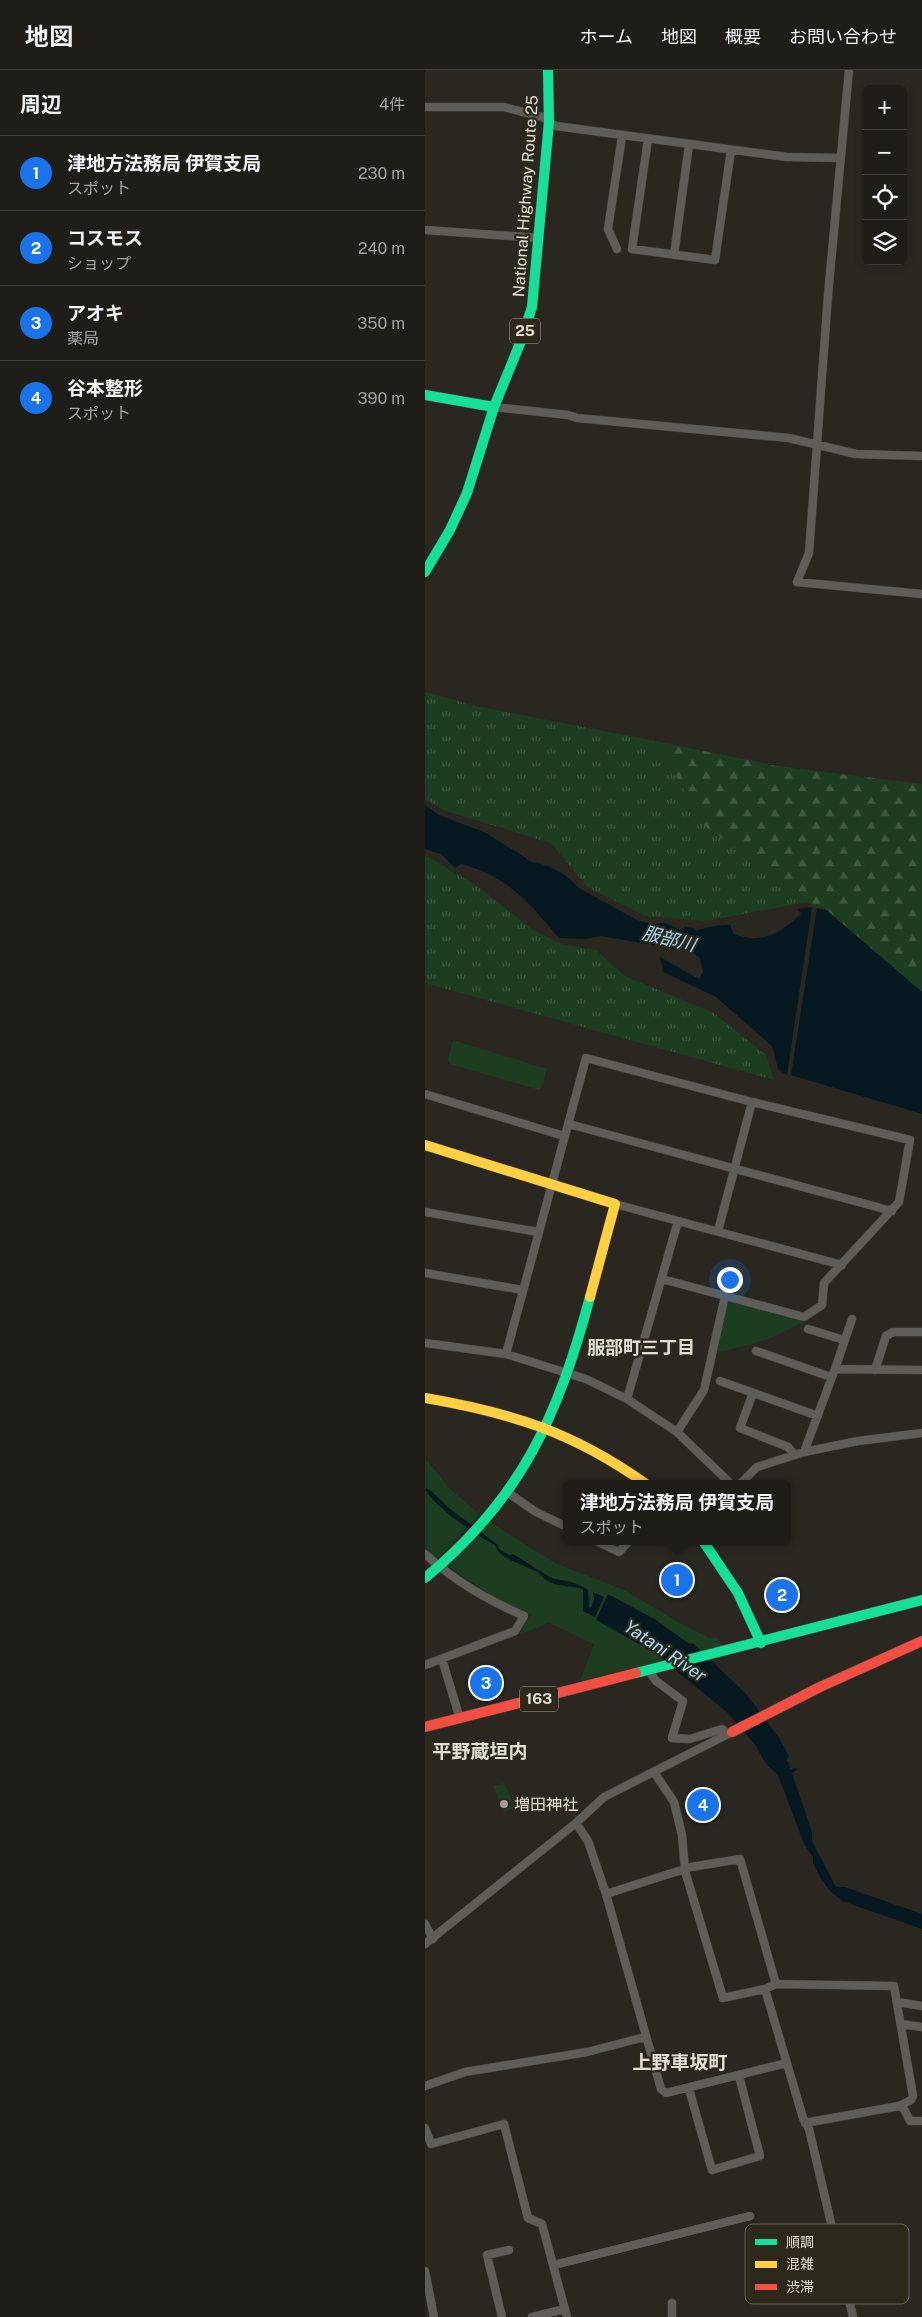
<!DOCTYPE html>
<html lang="ja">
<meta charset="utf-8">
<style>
:root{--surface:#1f1d18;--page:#2c2a25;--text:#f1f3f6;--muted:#a1a2a2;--line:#3c3b37;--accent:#1a73e8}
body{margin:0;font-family:"Public Sans","Noto Sans JP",sans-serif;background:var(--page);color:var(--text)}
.controls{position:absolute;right:15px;top:15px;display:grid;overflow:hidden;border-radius:8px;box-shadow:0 2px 8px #0003}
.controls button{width:45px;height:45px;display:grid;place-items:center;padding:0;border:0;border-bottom:1px solid var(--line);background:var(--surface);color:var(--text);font:25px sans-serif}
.you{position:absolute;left:304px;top:1209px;width:18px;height:18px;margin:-12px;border:4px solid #fff;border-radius:50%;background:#1a73e8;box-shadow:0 0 0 8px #1a73e833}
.badge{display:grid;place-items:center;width:32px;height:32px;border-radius:50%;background:var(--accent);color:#fff;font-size:16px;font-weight:700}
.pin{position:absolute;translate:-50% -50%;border:2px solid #fff;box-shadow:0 1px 5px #0006}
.popup{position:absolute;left:138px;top:1410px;width:228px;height:65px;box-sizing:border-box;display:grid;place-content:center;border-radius:8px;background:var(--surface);filter:drop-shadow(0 1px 4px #0005);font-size:16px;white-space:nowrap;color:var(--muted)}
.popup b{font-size:19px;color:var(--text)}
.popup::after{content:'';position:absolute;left:50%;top:100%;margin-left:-10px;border:10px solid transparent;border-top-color:var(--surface)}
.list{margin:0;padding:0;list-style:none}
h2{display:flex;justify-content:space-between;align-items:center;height:65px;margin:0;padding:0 20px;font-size:21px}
h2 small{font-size:16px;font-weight:400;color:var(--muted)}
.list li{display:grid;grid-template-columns:32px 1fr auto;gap:15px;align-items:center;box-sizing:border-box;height:75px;padding:0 20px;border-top:1px solid var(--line)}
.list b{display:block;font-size:19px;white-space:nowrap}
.list p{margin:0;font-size:16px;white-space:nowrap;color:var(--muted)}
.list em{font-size:16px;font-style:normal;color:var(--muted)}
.icon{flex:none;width:28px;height:28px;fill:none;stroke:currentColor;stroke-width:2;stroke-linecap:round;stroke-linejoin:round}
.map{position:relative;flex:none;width:497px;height:2247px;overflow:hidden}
header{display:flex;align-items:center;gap:30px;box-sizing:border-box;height:70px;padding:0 25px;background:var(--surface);border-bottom:1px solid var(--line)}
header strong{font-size:24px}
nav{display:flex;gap:28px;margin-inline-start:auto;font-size:18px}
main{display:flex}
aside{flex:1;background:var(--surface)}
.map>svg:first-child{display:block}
</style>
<header>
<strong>地図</strong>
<nav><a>ホーム</a><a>地図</a><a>概要</a><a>お問い合わせ</a></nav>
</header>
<main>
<aside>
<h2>周辺<small>4件</small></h2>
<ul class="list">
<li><span class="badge">1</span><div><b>津地方法務局 伊賀支局</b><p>スポット</p></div><em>230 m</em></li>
<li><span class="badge">2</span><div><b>コスモス</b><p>ショップ</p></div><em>240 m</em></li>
<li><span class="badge">3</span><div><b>アオキ</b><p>薬局</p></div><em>350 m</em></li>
<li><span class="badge">4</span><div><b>谷本整形</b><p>スポット</p></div><em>390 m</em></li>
</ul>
</aside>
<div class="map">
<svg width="497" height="2247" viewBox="0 0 497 2247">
<defs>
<pattern id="grass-tufts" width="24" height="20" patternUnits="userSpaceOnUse" patternTransform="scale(1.25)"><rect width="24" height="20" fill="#1c3d1f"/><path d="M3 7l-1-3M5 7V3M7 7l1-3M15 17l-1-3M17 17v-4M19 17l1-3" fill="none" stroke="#3d593f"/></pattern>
<pattern id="forest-firs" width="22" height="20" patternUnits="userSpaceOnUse" patternTransform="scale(1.25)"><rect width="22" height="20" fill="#1c3d1f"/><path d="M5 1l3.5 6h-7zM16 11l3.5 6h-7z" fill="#3d593f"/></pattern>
</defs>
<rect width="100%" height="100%" fill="#292720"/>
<path fill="url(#grass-tufts)" d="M 0,622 L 51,636 L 230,671 L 280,756 L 382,832 L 281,851 L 220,846 L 162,817 L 126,773 L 18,740 L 0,729 Z
M 0,785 L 52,816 L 108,860 L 137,874 L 171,880 L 200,906 L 289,943 L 341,985 L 349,1010 L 0,913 Z"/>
<path fill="url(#forest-firs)" d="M 230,671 L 352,696 L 497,714 L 497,922 L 402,840 L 392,838 L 382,832 L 280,756 Z"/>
<path fill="#1c3d1f" d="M 28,970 L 122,999 L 117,1017 L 114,1020 L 25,994 L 23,989 Z
M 306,1232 L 379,1252 L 341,1270 L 292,1283 L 302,1235 Z
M 0,1388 L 25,1419 L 54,1444 L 14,1487 L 10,1487 L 0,1478 Z
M 63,1451 L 132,1494 L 199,1520 L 262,1557 L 285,1568 L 292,1567 L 298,1576 L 155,1611 L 169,1574 L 124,1553 L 94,1565 L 106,1545 L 64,1524 L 22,1495 Z
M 79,1713 L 90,1737 L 79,1742 L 68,1716 Z"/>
<path fill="#061921" d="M 0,735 L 14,745 L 61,763 L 107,792 C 121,793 145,805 152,817 L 212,850 L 229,855 C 238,850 248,856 256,861 L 260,857 L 268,858 L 271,861 C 281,857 294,855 305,855 L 309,864 C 337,875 355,863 376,844 L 372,839 L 387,837 L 362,1005 L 353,999 L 347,976 L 291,927 L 238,902 L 235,887 L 274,909 L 278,902 L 275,888 L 267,882 L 176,866 L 161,869 L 134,868 C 104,833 83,806 36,794 L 30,798 L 16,784 L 0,779 Z
M 392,838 L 401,840 L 497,922 L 497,1044 L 366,1005 Z
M 0,1418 L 5,1420 L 24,1438 L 73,1475 L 74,1479 L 84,1485 L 88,1484 C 95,1488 125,1508 129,1509 C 140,1510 153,1513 163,1520 L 164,1537 L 166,1538 L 169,1529 L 168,1522 L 179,1527 L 170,1547 L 158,1541 L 158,1519 C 148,1516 136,1517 127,1513 C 121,1511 117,1505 112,1502 C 100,1494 74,1490 70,1475 C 56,1469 3,1432 0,1418 Z
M 183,1524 L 231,1550 L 263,1573 L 269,1574 L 321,1624 L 354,1668 L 364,1686 L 361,1691 L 364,1693 L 365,1699 L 371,1698 L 372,1700 L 367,1703 L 387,1762 L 387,1771 L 411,1817 L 420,1817 L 497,1844 L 497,1859 L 417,1831 L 404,1820 L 395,1807 L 388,1793 L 388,1787 L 379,1774 L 353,1705 L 341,1694 L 330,1675 L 303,1643 L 230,1583 L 171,1550 Z"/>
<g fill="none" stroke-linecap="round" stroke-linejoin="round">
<g stroke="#47453f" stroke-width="9">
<path id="street" d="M 424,0 L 403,225 L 384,483 L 372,512 L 497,524
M 0,37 L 79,37 L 117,47 L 131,56 L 362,87 L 416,88
M 223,69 L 207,179 L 290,190 L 306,80
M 0,160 L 114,168
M 192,179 L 183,159 L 197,66
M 249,185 L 264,75
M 69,337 L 143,345 L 152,348 L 364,368 L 431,384 L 497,386
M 0,1024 L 139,1066
M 144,1054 L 467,1141
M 190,1134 L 417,1195
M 0,1142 L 113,1162
M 293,1161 L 327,1032
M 0,1203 L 97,1220
M 383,1259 L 419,1270
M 0,1273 L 81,1284 L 161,1309 L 202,1329 L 252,1362 L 306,1414
M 331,1281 L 406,1307
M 81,1284 L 161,988 L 327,1032 L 485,1070 L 474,1132 L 399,1213 L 397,1235 L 379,1247 L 237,1209
M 410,1299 L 427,1249
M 450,1300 L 461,1266 L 468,1262 L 497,1262
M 295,1311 L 393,1346
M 328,1323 L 315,1358 L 363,1377 L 370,1385
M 202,1329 L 253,1151
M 252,1362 L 279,1320 L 300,1226
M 379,1382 L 410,1299 L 497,1300
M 315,1414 L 332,1397 L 379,1382 L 433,1371 L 497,1363
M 82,1422 L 111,1442 L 142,1457
M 171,1471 L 194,1482 L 204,1471
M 0,1484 C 31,1512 61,1529 99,1546 L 90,1561 L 0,1595
M 17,1589 L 35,1649
M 224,1601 L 231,1611 L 258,1631 L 247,1668 L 265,1669 L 297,1659 L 303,1664
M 229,1702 L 249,1732 L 257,1765 L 260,1801 L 298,1928 L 340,1919 L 378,2048 L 384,2059 L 428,2247
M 151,1753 L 163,1771 L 181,1824 L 236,2019 L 241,2023 L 362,1993
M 181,1824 L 266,1797 L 315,1789 L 351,1914
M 0,1854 L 8,1869
M 0,1874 L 151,1753 L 179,1727 L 307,1662
M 340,1919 L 351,1914 L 469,1916 L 488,2026 L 486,2030 L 474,2036 L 380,2053
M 472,1932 L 497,1936
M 476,1954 L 497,1957
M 0,2016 L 40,2002 L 162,1982 L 220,1967
M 264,2019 L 287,2100 L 335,2086 L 314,2006
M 474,2036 L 479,2039 L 485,2051 L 497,2051
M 0,2058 L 6,2074 L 79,2054 L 103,2148 L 117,2154 L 142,2247
M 129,2195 L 325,2146
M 0,2201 L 9,2247
M 77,2247 L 62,2185 L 84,2180
M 107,2247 L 140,2239
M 247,2247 L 247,2233"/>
</g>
<g stroke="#47453f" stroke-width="11">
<path id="fast" d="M 0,325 L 69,337
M 0,502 L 25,460 L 42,423 L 69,337 L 96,271 L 107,237 L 124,52 L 123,0
M 278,1471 L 313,1523 L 336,1573
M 0,1508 C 97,1428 133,1346 165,1227
M 211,1603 L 497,1530"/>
</g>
<g stroke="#47453f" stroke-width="11">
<path id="slow" d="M 0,1075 L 190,1134 L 165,1227
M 0,1328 C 87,1343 148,1362 221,1414"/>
</g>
<g stroke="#47453f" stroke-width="11">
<path id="jam" d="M 0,1657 L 211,1603
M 307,1662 L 395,1617 L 497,1571"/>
</g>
<use href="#street" stroke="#5f5d58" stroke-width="8"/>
<use href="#fast" stroke="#16e098" stroke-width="10"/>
<use href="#slow" stroke="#ffcf43" stroke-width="10"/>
<use href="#jam" stroke="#f24e42" stroke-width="10"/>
</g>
<circle fill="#a19f97" stroke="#2d281c" stroke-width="2" cx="79" cy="1734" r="5"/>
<g text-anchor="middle" stroke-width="4.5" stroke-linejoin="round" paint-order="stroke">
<g fill="#2d281c" stroke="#aca89f" stroke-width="1">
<rect x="85" y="248.5" width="30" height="25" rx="4"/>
<rect x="95" y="1616.5" width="38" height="25" rx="4"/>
</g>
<g font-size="15" font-weight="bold" fill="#e2dfd7">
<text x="100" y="266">25</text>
<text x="114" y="1634">163</text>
</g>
<g font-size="16" fill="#e2dfd7" stroke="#2d281c">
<text transform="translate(100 126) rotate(-86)" y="6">National Highway Route 25</text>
</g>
<g font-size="16" fill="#e2dfd7" stroke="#2d281c" text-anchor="start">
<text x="89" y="1740">増田神社</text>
</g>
<g font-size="18" font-style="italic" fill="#a2def6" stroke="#2d281c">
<text transform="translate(244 869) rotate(14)" y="6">服部川</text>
<text transform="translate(240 1581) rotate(34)" y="6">Yatani River</text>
</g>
<g font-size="18" font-weight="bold" fill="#e2dfd7" stroke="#2d281c">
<text x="216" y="1284">服部町三丁目</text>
</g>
<g font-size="19" font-weight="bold" fill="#e2dfd7" stroke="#2d281c">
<text x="55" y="1688">平野蔵垣内</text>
<text x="255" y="1999">上野車坂町</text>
</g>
</g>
<rect x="320" y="2154" width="164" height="80" rx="8" fill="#2d281c" stroke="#635f54" stroke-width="1"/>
<rect x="330" y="2169" width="22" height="6" fill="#16e098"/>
<rect x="330" y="2191" width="22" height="7" fill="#ffcf43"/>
<rect x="330" y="2214" width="22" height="6" fill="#f24e42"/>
<g font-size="14" fill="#e2dfd7">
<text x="361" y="2177">順調</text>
<text x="361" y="2199">混雑</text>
<text x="361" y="2222">渋滞</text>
</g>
</svg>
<div class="controls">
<button>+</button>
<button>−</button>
<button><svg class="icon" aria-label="locate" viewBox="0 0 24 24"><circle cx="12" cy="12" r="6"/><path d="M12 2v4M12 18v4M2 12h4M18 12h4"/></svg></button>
<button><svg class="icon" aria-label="layers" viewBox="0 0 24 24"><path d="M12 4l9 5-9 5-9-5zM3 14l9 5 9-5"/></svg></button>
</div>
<div class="you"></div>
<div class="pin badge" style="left:252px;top:1510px">1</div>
<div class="popup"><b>津地方法務局 伊賀支局</b>スポット</div>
<div class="pin badge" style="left:357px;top:1525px">2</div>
<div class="pin badge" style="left:61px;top:1613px">3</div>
<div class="pin badge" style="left:278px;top:1735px">4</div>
</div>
</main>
